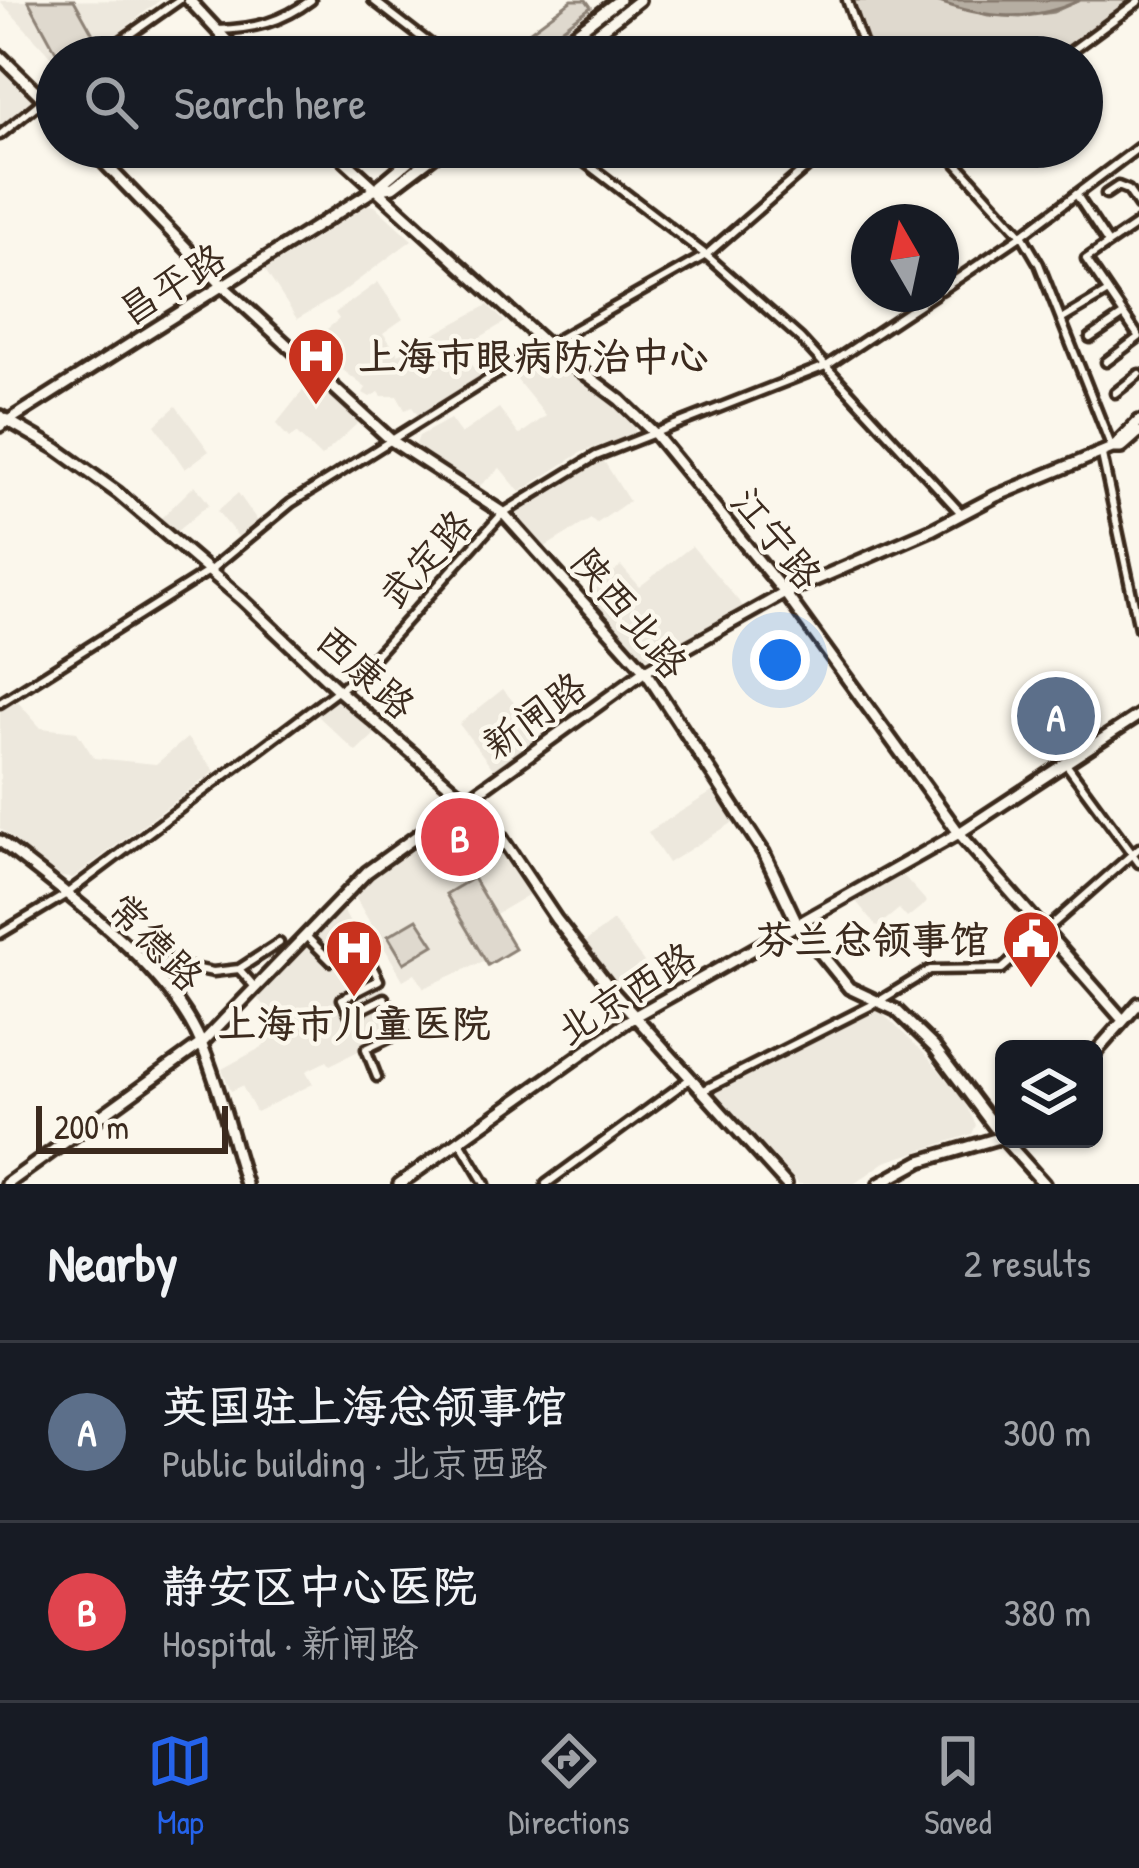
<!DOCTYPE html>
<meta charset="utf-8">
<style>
:root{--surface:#171b24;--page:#242831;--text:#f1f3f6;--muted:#9ea1a6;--line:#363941;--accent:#2563eb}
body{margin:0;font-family:"Patrick Hand","LXGW WenKai TC",sans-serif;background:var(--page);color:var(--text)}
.controls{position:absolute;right:36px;bottom:36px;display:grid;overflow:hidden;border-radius:18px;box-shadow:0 3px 9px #0004}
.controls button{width:108px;height:108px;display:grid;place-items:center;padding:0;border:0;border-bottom:3px solid var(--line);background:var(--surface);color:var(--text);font:60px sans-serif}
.compass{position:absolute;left:851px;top:204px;width:108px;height:108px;border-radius:50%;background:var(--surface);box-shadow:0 3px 9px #0004;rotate:351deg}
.scale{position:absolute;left:36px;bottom:30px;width:192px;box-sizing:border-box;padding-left:12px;border:6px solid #3b2a1e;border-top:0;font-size:33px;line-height:42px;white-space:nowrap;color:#3b2a1e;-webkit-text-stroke:9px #fbf7ec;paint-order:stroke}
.you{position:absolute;left:780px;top:660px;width:42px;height:42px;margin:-30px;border:9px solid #fff;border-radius:50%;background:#1a73e8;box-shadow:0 0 0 18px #1a73e833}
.badge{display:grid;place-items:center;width:78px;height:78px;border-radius:50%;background:var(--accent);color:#fff;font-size:39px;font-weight:700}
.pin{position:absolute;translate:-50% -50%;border:6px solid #fff;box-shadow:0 3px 12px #0006}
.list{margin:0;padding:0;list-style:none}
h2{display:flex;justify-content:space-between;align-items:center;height:156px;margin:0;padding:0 48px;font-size:51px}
h2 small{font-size:39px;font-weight:400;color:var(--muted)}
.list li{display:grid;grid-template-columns:78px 1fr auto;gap:36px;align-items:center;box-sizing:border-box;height:180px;padding:0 48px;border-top:3px solid var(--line)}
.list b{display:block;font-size:45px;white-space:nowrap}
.list p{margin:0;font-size:39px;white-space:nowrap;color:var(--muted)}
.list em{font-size:39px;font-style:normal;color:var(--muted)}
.icon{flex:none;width:66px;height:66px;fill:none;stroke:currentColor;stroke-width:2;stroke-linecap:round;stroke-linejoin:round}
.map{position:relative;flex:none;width:1139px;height:1184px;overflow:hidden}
.search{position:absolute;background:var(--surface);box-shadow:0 3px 9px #0004;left:36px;right:36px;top:36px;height:132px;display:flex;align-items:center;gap:30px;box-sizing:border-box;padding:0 42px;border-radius:66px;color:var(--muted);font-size:45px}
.sheet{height:516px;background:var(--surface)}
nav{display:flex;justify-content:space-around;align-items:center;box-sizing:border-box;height:168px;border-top:3px solid var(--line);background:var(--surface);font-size:33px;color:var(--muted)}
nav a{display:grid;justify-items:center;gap:6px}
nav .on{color:var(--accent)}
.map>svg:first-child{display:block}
</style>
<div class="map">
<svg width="1139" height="1184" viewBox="0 0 1139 1184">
<rect width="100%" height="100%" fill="#fbf7ec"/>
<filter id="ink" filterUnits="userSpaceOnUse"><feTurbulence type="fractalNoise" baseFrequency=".00833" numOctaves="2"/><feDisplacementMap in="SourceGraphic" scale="24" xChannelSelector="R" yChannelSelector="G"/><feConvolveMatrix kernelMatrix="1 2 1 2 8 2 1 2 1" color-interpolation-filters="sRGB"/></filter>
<g filter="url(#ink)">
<path fill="#ede8dd" d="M 160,0 L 89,57 L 57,57 L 57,63 L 0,1 Z
M 0,63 L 33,96 L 31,103 L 0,128 Z
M 368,205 L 375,206 L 412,240 L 337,296 L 297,319 L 265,270 Z
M 378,282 L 403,319 L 383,333 L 398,354 L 488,305 L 505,322 L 461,349 L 482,379 L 419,417 L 412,407 L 405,410 L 397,396 L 382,396 L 379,392 L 370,397 L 363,393 L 366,388 L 325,356 L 337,344 L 326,330 L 339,319 L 335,313 Z
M 548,354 L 624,410 L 635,421 L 635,433 L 582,452 L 520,492 L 500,468 L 475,490 L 421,453 L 416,444 L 419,436 L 450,419 L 461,434 L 499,408 L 519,435 L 546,416 L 513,375 Z
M 312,379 L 359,422 L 321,457 L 296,433 L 289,438 L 276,424 Z
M 176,406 L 209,451 L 185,469 L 155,425 Z
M 602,458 L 629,501 L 596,524 L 591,519 L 545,547 L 517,520 L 517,511 Z
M 195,485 L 209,504 L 176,532 L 160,519 Z
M 238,493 L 259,523 L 240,539 L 217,511 Z
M 692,546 L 747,611 L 659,659 L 643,657 L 588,595 L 621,566 L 639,587 Z
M 503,689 L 544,740 L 497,774 L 459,724 Z
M 15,699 L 41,728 L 77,732 L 94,758 L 156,764 L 187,738 L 215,771 L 73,878 L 58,877 L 0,828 L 0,710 Z
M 336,700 L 341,701 L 377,732 L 356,752 L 317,715 Z
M 717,789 L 737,820 L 668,863 L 648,832 Z
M 467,806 L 478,810 L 533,892 L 494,915 L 473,879 L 447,894 L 486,960 L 424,988 L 415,973 L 403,980 L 354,895 L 372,875 Z
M 901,873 L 927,902 L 907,918 L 899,909 L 877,927 L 855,900 Z
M 342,908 L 405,1028 L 330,1065 L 327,1061 L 306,1071 L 313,1084 L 256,1112 L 242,1086 L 231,1091 L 222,1069 L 264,1046 L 271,1013 L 255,996 Z
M 613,921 L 644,962 L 613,986 L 581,945 Z
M 871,1009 L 880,1011 L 926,1055 L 963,1099 L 976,1125 L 972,1134 L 885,1162 L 854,1184 L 799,1184 L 718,1099 L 716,1090 Z"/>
<path fill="#dfd9ce" stroke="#8d8276" stroke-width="3" d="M 28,0 L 74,0 L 98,43 L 80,57 L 59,57 Z
M 572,0 L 586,0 L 591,7 L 524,57 L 495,57 Z
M 852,0 L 934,0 L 988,15 L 1020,17 L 1053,12 L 1080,0 L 1136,0 L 1059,57 L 871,57 Z
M 473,878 L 515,949 L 488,965 L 446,894 Z
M 417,919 L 434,945 L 404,963 L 388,936 Z"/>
<path fill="#b6aea2" stroke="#85796d" stroke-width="3" d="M 934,0 L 1080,0 C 1031,23 984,19 934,0 Z"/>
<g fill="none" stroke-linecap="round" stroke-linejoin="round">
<g stroke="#3b2a1e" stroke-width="15">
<path id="street" d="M 373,0 L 447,57
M 847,0 L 867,57
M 217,30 C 254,29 282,22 311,0
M 98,57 L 179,0
M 1063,57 L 1139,1
M 0,135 L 57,89
M 565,147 L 706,255 L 800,338 L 961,513
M 942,147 L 1022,235 L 1039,264 L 1112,448
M 1076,194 L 1108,243
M 1106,194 L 1118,186 L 1128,190 L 1139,206
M 1139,223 L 1086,259 L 1139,337
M 941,290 L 1022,235 L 1139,147
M 1061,320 L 1108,292
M 1090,338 L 1124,315
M 1106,362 L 1139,337
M 1115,393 L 1139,374
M 1102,455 L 1139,628
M 0,703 L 209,571 L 291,503 L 505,369 L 706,255 L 830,147
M 1066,764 L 1139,863
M 0,934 L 65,895 L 357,676 L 503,513 L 596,456 L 828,365 L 935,294
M 306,936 L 331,961 L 358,938 L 379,980 L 342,999 L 350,1015 L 384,998 L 402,1032 L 366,1049 L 377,1077
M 177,959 L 179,965 L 172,967 L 171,961 Z
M 179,965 L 213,972 L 239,969
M 254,986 L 239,969 L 279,943
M 702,1091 L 876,1003 L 930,970 L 1002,969 L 1139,848
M 460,1142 L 485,1184
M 546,1184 L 691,1078"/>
</g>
<g stroke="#3b2a1e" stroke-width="18">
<path id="secondary" d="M 189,0 L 242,57
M 0,56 L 57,112
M 544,57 L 619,0
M 566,57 L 639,0
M 89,147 L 224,287 L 391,440 L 503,513 L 645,671 L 764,853 L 798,925 L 849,988 L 896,1010 L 934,1047 L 1002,1137 L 1044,1184
M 330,147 L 547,345 L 620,400 L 655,434 L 785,593 L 959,833 L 1122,1019
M 374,190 L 393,187 L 446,147
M 0,416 L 57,449 L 118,493 L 242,599 L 338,690 L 456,791 L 480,806 L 556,919 L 614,993 L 786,1184
M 0,426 L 374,190 L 425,147
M 1112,448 L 1139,421
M 0,841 C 65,893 169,966 201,1043 C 220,1087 231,1138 246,1184
M 1094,1054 L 1139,1003
M 7,1184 L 202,1043 L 367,872 L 645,671 L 785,593 L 933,529 L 996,496 L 1112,448 L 1121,448 L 1139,432
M 399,1184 L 635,1016 L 959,833 L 1139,715
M 879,1184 L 921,1161 L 1002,1137"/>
</g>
<use href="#street" stroke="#fbf7ec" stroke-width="6"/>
<use href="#secondary" stroke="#fbf7ec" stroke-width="9"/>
</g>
</g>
<defs>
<g id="hospital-pin" transform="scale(3)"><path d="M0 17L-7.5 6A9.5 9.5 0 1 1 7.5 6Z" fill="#c8321e" stroke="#fbf7ec"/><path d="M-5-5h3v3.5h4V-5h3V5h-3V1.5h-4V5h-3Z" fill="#fff"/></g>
<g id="civic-pin" transform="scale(3)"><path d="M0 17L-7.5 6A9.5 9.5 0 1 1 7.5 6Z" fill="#c8321e" stroke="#fbf7ec"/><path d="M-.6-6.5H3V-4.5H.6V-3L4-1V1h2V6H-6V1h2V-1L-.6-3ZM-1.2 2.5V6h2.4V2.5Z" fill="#fff"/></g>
</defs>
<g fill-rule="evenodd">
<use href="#hospital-pin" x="316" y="356"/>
<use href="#civic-pin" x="1031" y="939"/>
<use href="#hospital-pin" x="354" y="948"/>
</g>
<g text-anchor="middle" stroke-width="9" stroke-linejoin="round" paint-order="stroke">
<g font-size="39" fill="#3b2a1e" stroke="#fbf7ec">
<text transform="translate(172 284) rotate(-32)" y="14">昌平路</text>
<text transform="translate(777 538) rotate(51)" y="14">江宁路</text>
<text transform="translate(425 559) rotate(-48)" y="14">武定路</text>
<text transform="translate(630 613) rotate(50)" y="14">陕西北路</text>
<text transform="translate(366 672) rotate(42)" y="14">西康路</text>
<text transform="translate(534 715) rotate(-36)" y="14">新闸路</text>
<text transform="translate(156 942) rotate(46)" y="14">常德路</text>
<text transform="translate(626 993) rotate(-32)" y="14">北京西路</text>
</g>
<g font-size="39" font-weight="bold" fill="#3b2a1e" stroke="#fbf7ec" text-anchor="start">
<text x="358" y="370">上海市眼病防治中心</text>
<text x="989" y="953" text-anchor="end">芬兰总领事馆</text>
<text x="354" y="1037" text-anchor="middle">上海市儿童医院</text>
</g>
</g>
</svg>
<div class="controls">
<button><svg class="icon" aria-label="layers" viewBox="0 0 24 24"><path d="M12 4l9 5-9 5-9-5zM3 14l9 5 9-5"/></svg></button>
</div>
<svg class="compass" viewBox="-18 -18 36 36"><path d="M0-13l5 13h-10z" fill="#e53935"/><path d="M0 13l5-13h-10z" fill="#9ea1a6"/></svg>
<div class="scale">200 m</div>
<div class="you"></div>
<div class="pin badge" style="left:1056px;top:716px;background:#5c6f8a">A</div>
<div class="pin badge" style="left:460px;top:837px;background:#e0444e">B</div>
<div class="search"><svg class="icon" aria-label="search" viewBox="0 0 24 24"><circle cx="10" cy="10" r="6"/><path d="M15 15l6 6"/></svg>Search here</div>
</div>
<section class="sheet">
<h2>Nearby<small>2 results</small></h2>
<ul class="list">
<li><span class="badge" style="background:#5c6f8a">A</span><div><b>英国驻上海总领事馆</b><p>Public building · 北京西路</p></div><em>300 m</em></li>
<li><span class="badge" style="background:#e0444e">B</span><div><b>静安区中心医院</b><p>Hospital · 新闸路</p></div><em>380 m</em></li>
</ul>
</section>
<nav>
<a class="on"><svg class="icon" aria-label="map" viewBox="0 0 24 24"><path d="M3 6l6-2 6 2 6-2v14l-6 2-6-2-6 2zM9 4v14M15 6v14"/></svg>Map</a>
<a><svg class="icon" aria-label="directions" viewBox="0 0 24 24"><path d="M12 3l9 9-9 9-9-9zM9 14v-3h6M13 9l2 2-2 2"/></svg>Directions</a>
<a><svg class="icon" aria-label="saved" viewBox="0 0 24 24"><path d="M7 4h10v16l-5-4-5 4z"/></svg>Saved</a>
</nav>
